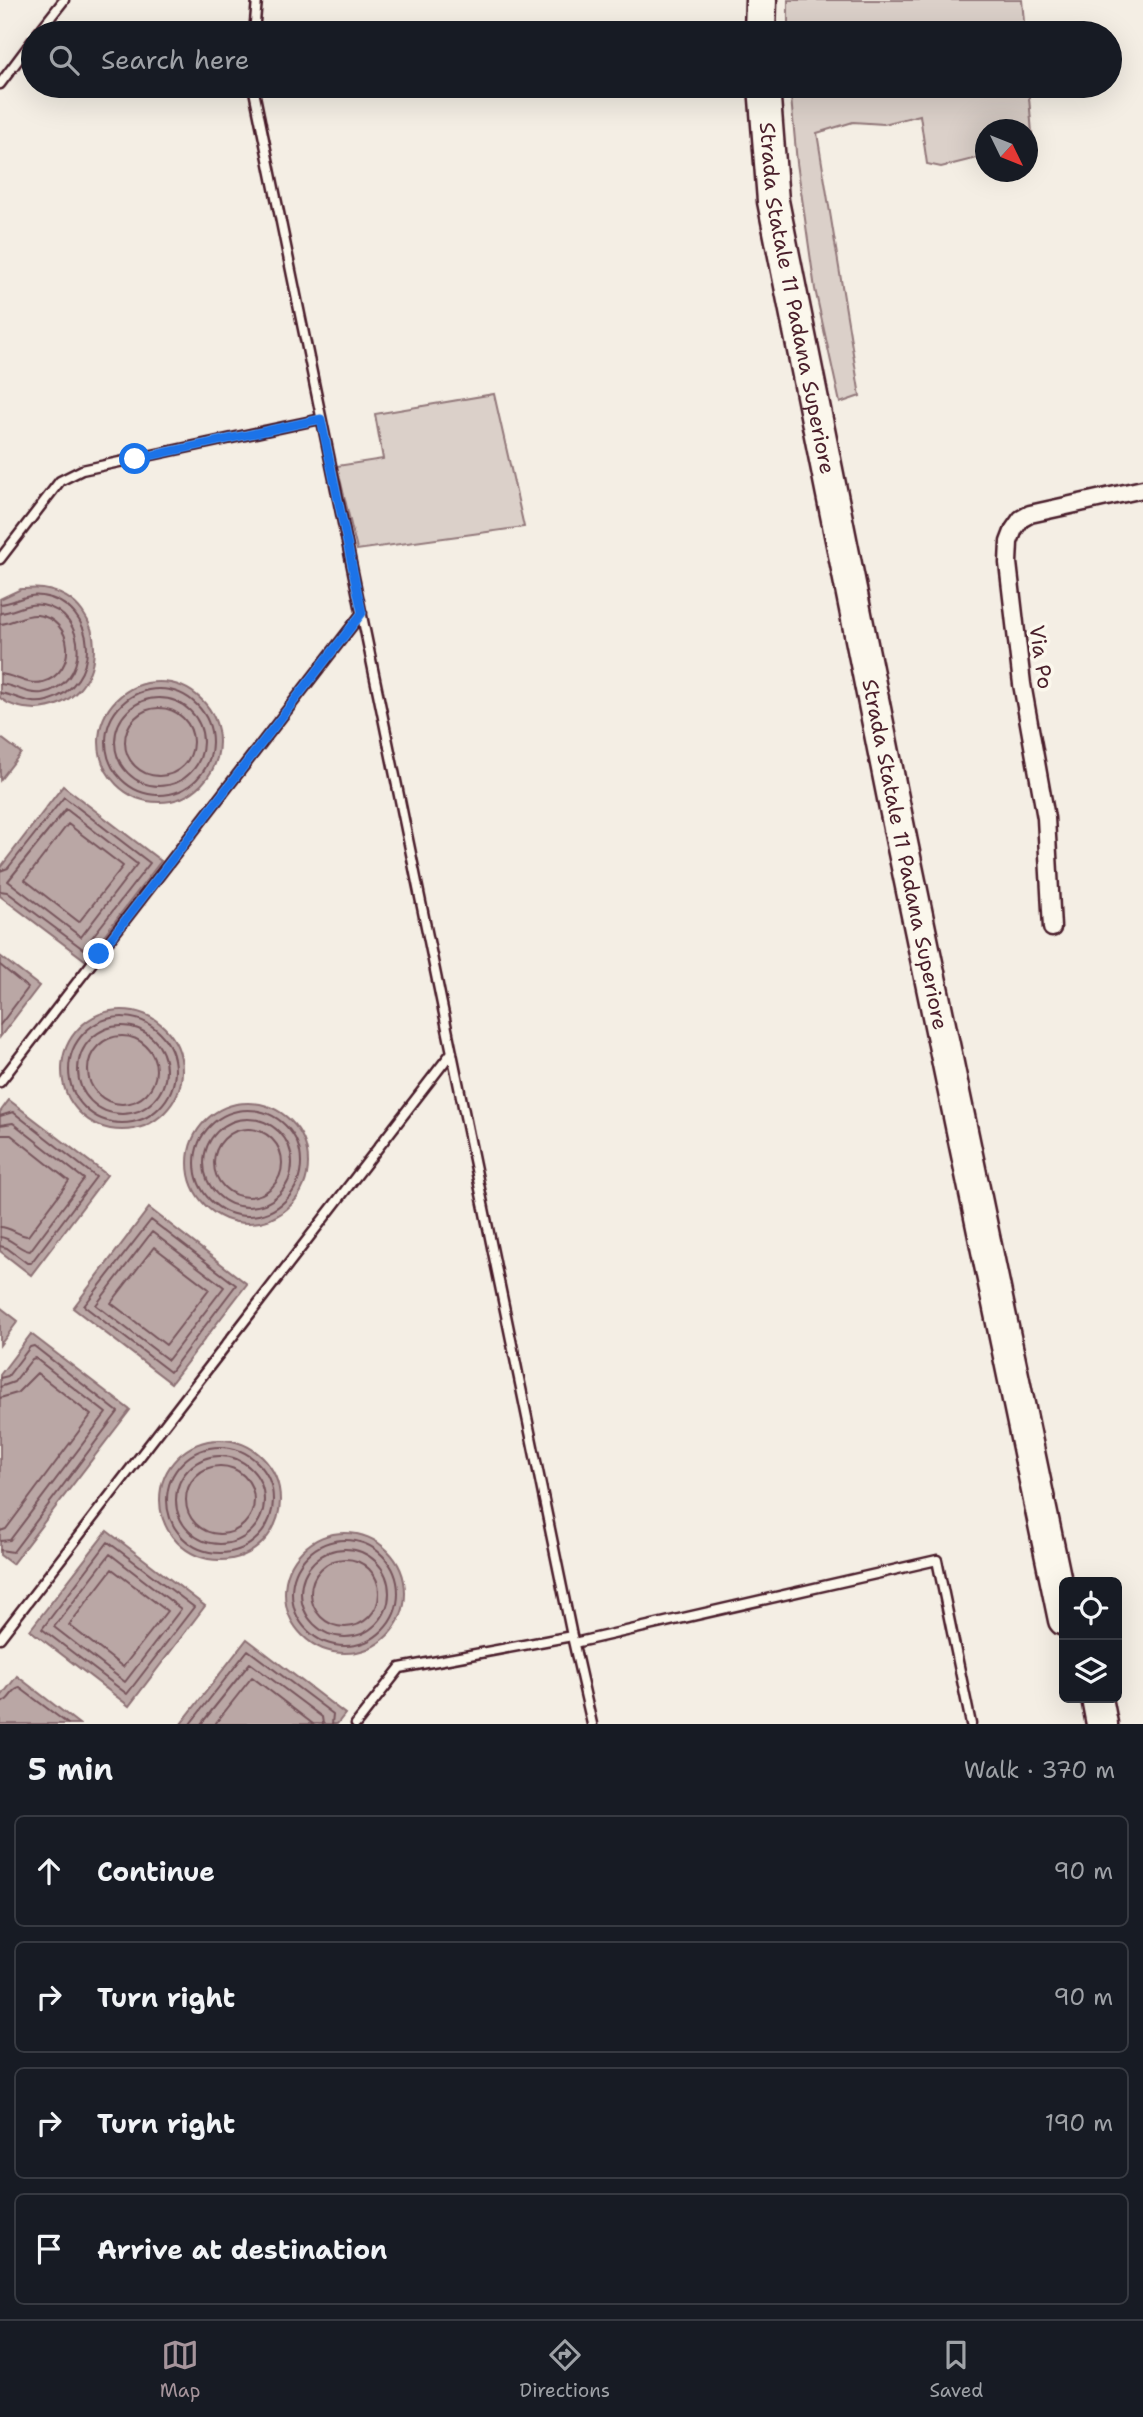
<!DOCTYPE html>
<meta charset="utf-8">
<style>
:root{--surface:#171b24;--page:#20242c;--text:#f1f3f6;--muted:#9ea1a6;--line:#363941;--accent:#a6949b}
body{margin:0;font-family:"Shantell Sans",sans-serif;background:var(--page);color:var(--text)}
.controls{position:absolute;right:21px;bottom:21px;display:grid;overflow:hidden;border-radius:10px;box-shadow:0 7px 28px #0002}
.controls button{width:63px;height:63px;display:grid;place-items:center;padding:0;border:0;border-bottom:2px solid var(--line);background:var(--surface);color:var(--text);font:35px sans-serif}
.compass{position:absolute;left:975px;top:119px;width:63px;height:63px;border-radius:50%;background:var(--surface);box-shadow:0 7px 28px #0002;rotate:133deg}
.stop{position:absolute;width:21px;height:21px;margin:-16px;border:5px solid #1a73e8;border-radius:50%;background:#fff}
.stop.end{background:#1a73e8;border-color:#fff;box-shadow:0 2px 7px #0008}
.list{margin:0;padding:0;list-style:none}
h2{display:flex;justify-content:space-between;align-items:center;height:91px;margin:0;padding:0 28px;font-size:30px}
h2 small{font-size:23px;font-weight:400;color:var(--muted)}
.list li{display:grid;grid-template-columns:46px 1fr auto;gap:21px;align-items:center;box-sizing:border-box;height:112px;margin:0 14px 14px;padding:0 14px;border:2px solid var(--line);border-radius:10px}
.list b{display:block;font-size:26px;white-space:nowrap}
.list em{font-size:23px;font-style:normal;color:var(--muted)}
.icon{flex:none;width:38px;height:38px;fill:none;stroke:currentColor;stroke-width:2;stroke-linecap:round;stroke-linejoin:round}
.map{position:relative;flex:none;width:1143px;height:1724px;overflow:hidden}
.search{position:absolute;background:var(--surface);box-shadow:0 7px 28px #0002;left:21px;right:21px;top:21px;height:77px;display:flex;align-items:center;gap:18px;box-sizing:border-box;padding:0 24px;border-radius:38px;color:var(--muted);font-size:26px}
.sheet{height:595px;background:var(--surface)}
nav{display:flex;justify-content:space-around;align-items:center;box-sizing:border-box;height:98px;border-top:2px solid var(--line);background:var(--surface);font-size:19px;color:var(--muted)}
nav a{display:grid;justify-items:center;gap:4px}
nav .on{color:var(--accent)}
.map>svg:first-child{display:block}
</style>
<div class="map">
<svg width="1143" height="1724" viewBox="0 0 1143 1724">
<rect width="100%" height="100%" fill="#f4eee4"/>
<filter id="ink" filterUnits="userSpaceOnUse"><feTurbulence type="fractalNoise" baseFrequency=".0143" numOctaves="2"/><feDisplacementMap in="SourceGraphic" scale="14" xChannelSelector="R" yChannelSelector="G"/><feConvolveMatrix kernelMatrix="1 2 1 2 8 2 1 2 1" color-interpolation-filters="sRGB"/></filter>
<g filter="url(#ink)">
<path fill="#dbd0c9" stroke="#92787a" stroke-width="2" d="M 788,0 L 1022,0 L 1025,33 L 788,33 Z
M 790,86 L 1028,86 L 1032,133 L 1028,144 L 1028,130 L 986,130 L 985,156 L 941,167 L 927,164 L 920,115 L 884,124 L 853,122 L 817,133 L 860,396 L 840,403 L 815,289 L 797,163 Z
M 494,394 L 524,527 L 357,550 L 337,466 L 383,459 L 375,414 Z"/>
<path fill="#baa7a5" stroke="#8d7174" stroke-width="2" d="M 21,589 C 28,589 36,588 43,589 C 115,600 109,706 36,709 C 23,709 10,706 0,698 L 0,599 Z
M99 742a60 60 0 1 1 120 0a60 60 0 1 1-120 0Z
M 0,737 L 21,753 L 0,780 Z
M 63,786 L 161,861 L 85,960 L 0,896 L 0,868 Z
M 0,956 L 39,986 L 0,1037 Z
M62 1070a60 60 0 1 1 120 0a60 60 0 1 1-120 0Z
M 9,1100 L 107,1175 L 31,1275 L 0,1251 L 0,1112 Z
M188 1163a60 60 0 1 1 120 0a60 60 0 1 1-120 0Z
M 149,1208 L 247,1284 L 171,1383 L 73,1308 Z
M 0,1307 L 18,1321 L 0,1345 Z
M 31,1334 L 130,1410 L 12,1564 L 0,1555 L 0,1375 Z
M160 1500a60 60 0 1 1 120 0a60 60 0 1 1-120 0Z
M 107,1531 L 205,1606 L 129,1706 L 30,1630 Z
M285 1593a60 60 0 1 1 120 0a60 60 0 1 1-120 0Z
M 247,1639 L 345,1714 L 337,1724 L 181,1724 Z
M 17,1676 L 79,1724 L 0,1724 L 0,1698 Z"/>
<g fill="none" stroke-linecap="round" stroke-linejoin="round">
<path stroke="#77555c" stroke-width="2" d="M 0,604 C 15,603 26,593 42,596 C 99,605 103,685 47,701 C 29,706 16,695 0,693
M 0,613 C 15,612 26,602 42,605 C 89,614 90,685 42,693 C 26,695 15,685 0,684
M 0,624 C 13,623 24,614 37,615 C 74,619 78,672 43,682 C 27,686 15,675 0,674
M106 742a53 53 0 1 1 106 0a53 53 0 1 1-106 0Z
M115 742a44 44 0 1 1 88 0a44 44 0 1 1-88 0Z
M125 742a34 34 0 1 1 68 0a34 34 0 1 1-68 0Z
M 66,809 L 137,864 L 81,937 L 8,881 Z
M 68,824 L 123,866 L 79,922 L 25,880 Z
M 0,871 L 8,868 L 64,797 L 150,863 L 83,949 L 7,892 L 0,891
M 0,965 L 28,988 L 0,1025
M69 1070a53 53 0 1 1 106 0a53 53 0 1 1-106 0Z
M78 1070a44 44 0 1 1 88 0a44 44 0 1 1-88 0Z
M88 1070a34 34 0 1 1 68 0a34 34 0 1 1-68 0Z
M195 1163a53 53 0 1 1 106 0a53 53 0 1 1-106 0Z
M 0,1116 L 13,1112 L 96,1177 L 31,1263 L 27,1263 L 7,1248 L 0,1246
M204 1163a44 44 0 1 1 88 0a44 44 0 1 1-88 0Z
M 0,1125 L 13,1123 L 84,1179 L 30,1251 C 19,1250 12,1238 0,1237
M214 1163a34 34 0 1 1 68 0a34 34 0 1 1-68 0Z
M 0,1135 L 11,1135 L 69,1181 L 28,1236 C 19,1236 11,1227 0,1227
M 151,1220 L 236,1285 L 170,1372 L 84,1306 Z
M 152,1232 L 224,1287 L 168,1360 L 96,1305 Z
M 154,1247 L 209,1289 L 166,1345 L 111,1303 Z
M 0,1378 L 8,1376 L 30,1347 L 34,1346 L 118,1412 L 13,1552 L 0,1550
M 0,1387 L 14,1382 L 32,1359 L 35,1358 L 106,1413 L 10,1540 L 0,1541
M 0,1398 L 17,1393 L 37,1373 L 91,1415 L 6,1529 L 0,1531
M167 1500a53 53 0 1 1 106 0a53 53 0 1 1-106 0Z
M176 1500a44 44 0 1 1 88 0a44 44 0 1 1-88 0Z
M186 1500a34 34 0 1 1 68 0a34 34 0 1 1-68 0Z
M292 1593a53 53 0 1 1 106 0a53 53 0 1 1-106 0Z
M 108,1542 L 194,1607 L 127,1694 L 42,1629 Z
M301 1593a44 44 0 1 1 88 0a44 44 0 1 1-88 0Z
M 110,1554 L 181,1609 L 125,1682 L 54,1627 Z
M311 1593a34 34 0 1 1 68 0a34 34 0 1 1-68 0Z
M 112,1569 L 167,1611 L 123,1667 L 69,1625 Z
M 0,1702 C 11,1702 11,1689 20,1688 L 68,1724
M 190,1724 L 248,1650 L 333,1714 L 332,1724
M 201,1724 L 250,1663 L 322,1717 L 323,1724
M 215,1724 L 252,1677 L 313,1724"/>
<g stroke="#4a1f2b" stroke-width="13">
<path id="lane" d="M 38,33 L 64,0
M 254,33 L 257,0
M 0,84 L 33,40
M 253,86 L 572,1636
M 0,559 L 60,481 L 82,470 L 321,419
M 0,1082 L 362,613
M 0,1638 L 452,1052
M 574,1643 L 937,1560 L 971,1724
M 356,1724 L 400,1668 L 572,1636 L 592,1724"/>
</g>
<g stroke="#4a1f2b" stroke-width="21">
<path id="street" d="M 1052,928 L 1046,818 L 1022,684 L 1008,563 L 1009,542 L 1014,529 L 1021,519 L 1030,514 L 1143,489"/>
</g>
<g stroke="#4a1f2b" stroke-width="35">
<g id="highway">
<path d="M 760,33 L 761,0"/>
<path id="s1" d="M 764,86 L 773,201 L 902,843 L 1064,1620"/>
<path d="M 1097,1698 L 1102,1724"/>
</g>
</g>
<use href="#lane" stroke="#fbf7ec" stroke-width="8"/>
<use href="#street" stroke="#fbf7ec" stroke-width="16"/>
<use href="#highway" stroke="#fbf7ec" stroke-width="30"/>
</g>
</g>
<g fill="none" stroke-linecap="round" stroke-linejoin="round" filter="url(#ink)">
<path stroke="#1a73e8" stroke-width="9" d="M 99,954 L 362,613 L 321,419 L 135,459"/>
</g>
<g text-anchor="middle" stroke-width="7" stroke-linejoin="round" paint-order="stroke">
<g font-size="21" fill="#4a1f2b" stroke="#fbf7ec">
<text dy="7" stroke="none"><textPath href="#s1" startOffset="215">Strada Statale 11 Padana Superiore</textPath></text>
<text transform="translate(1041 657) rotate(82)" y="7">Via Po</text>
<text dy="7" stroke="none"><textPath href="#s1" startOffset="782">Strada Statale 11 Padana Superiore</textPath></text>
</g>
</g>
</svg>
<div class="controls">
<button><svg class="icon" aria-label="locate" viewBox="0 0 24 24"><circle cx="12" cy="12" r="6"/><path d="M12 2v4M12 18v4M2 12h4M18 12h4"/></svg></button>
<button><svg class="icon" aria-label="layers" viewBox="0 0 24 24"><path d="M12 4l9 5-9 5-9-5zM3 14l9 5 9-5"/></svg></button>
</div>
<svg class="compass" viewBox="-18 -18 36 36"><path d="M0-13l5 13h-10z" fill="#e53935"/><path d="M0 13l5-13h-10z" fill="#9ea1a6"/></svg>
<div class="stop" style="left:135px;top:459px"></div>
<div class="stop end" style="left:99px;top:954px"></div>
<div class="search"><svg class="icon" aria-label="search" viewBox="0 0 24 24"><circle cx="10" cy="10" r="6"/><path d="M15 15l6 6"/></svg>Search here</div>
</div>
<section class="sheet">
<h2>5 min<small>Walk · 370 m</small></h2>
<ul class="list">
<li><svg class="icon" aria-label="ahead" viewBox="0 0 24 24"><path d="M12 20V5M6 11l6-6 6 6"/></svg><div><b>Continue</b></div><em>90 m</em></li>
<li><svg class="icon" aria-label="right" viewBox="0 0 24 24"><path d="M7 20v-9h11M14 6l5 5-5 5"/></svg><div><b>Turn right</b></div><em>90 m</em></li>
<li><svg class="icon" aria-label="right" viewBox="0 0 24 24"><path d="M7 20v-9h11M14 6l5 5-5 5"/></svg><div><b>Turn right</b></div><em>190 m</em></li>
<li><svg class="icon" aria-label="arrive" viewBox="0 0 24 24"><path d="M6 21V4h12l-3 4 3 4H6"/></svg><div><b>Arrive at destination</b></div></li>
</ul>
</section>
<nav>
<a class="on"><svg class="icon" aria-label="map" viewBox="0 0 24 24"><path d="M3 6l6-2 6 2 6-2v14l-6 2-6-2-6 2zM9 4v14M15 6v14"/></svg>Map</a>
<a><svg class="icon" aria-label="directions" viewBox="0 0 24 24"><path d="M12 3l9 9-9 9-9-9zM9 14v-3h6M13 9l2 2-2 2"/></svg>Directions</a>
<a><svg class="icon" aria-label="saved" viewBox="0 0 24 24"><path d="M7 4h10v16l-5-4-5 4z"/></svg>Saved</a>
</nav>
